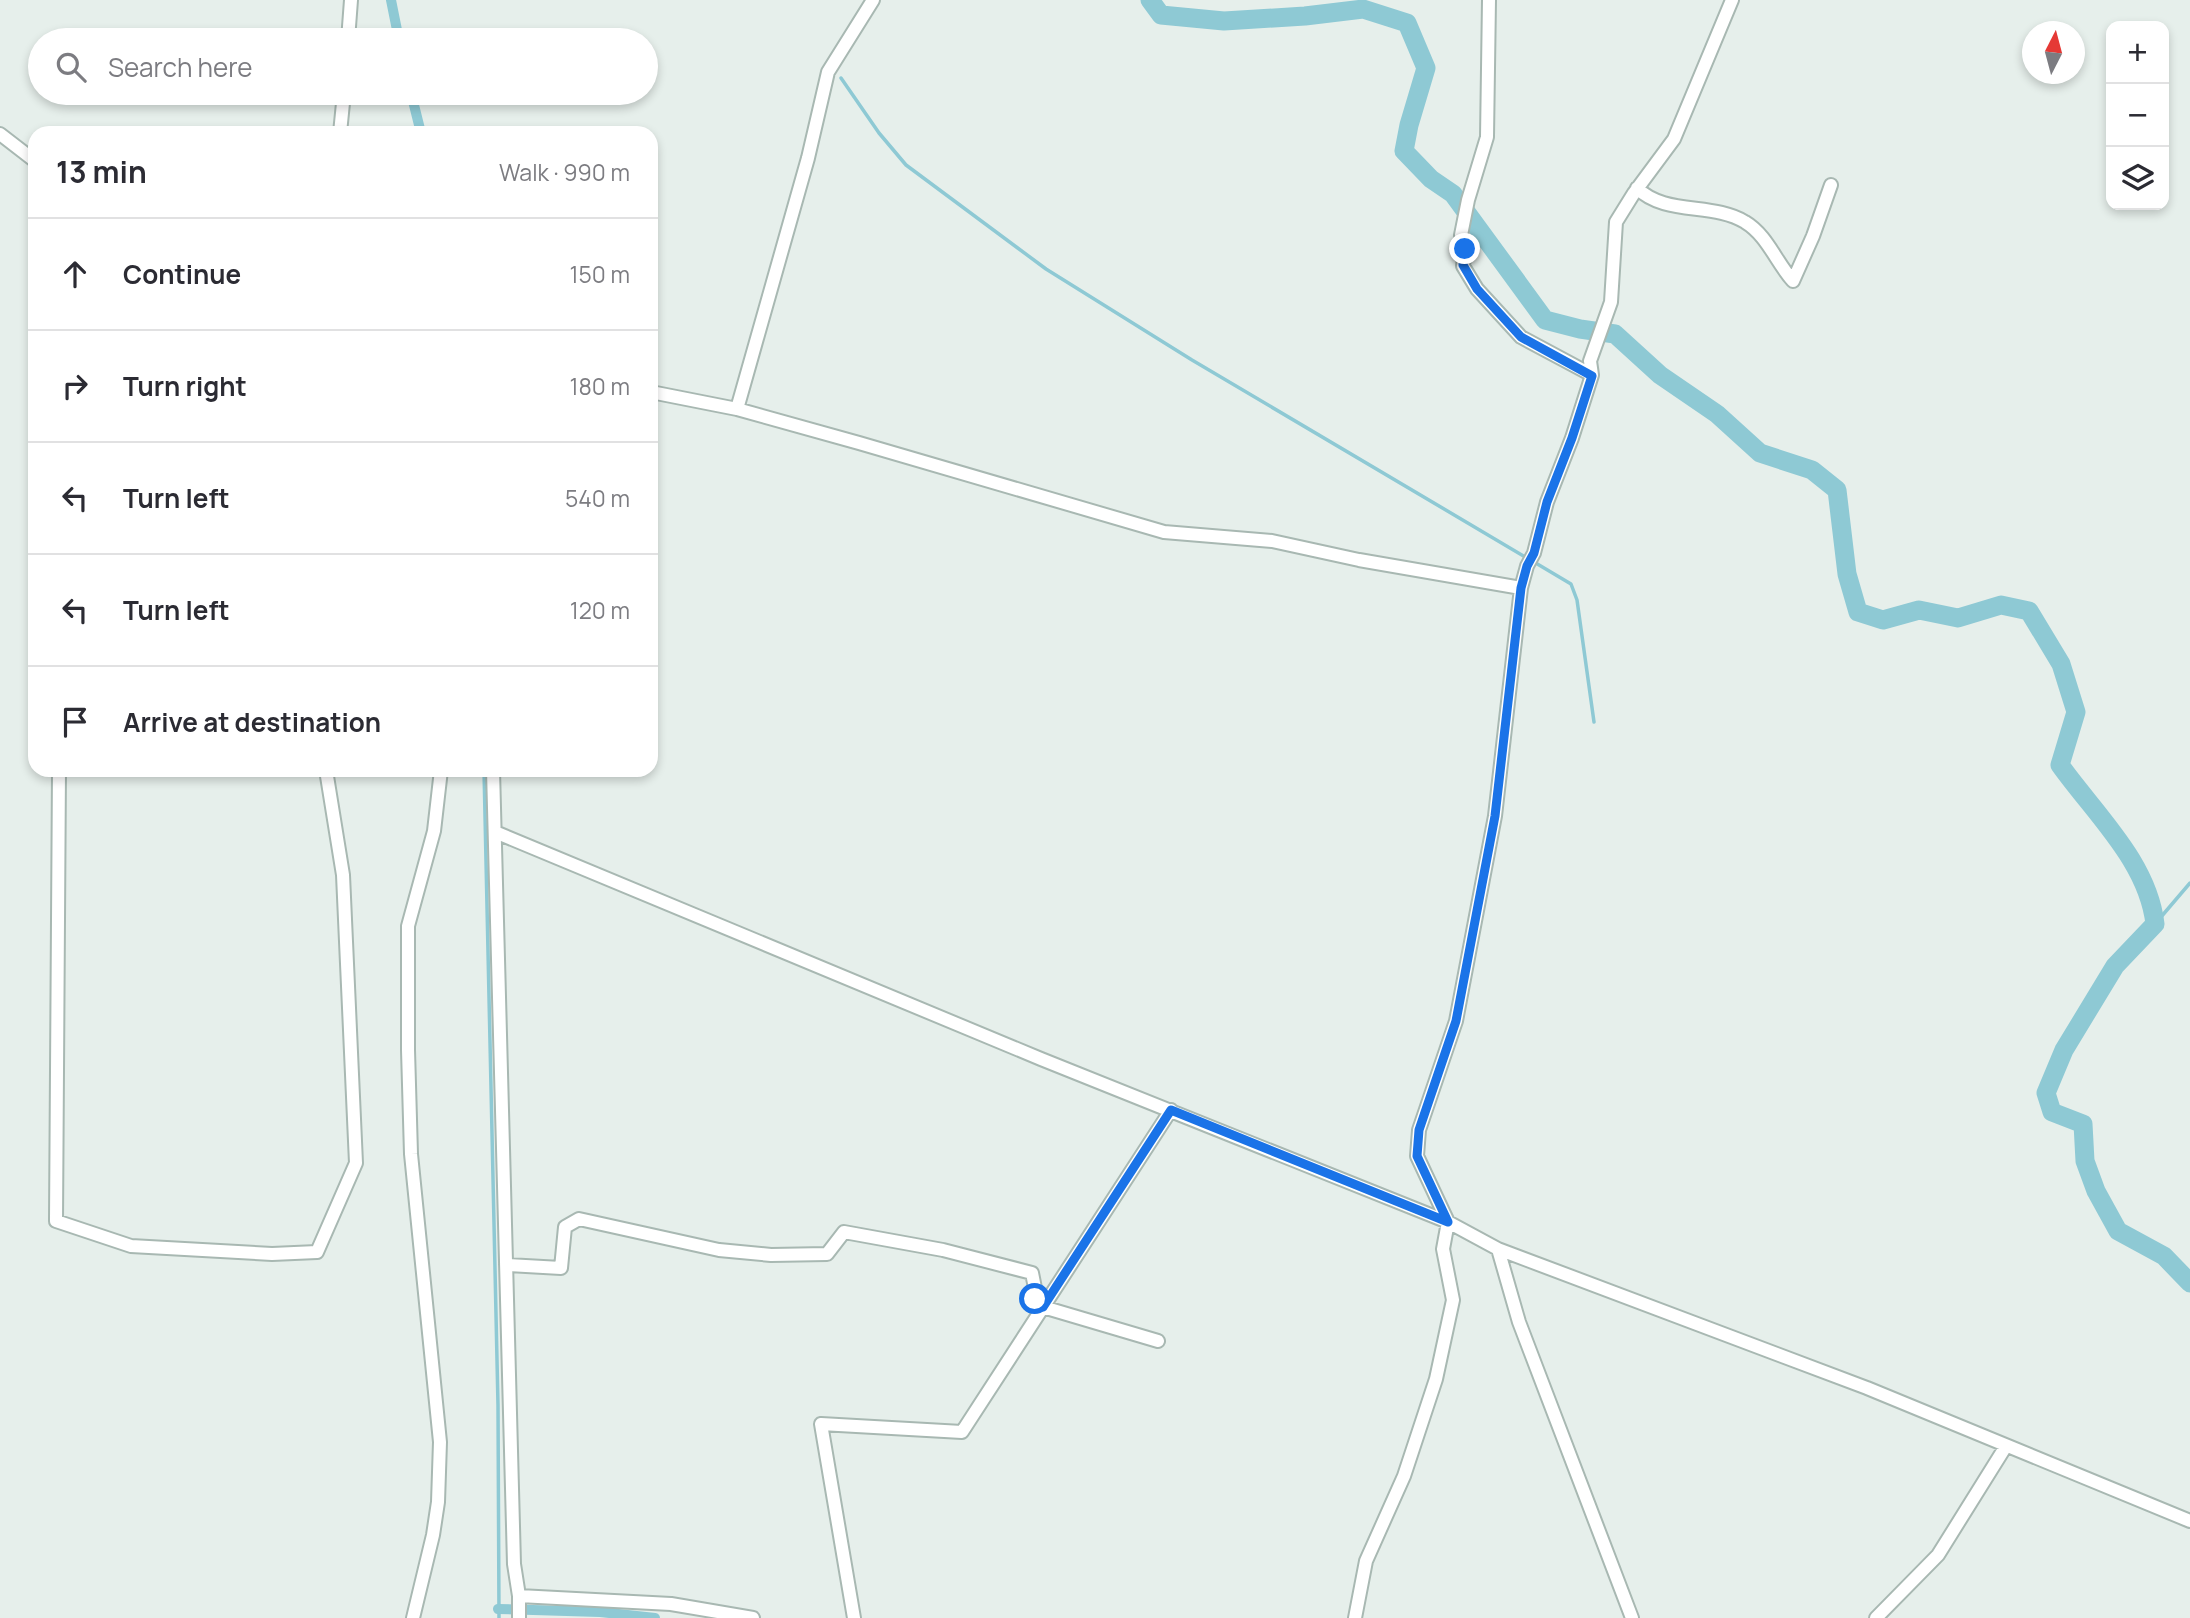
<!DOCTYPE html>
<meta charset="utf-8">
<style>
:root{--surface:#fff;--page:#f2f2f3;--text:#2b2b33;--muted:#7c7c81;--line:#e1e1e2}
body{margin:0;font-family:Manrope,sans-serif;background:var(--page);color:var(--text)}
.controls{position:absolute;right:21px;top:21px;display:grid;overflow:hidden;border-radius:14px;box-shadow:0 4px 10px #0003}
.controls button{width:63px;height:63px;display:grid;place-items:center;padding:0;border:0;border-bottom:2px solid var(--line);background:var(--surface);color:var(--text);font:35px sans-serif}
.compass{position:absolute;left:2022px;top:21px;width:63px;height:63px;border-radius:50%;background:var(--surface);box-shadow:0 4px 10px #0003;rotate:6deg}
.stop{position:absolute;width:21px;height:21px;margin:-16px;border:5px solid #1a73e8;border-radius:50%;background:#fff}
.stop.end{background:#1a73e8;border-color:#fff;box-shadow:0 2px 7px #0008}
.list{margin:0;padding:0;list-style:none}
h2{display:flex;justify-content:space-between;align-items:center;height:91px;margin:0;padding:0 28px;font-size:30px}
h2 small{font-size:23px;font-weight:400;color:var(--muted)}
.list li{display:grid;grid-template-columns:46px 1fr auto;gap:21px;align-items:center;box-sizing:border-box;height:112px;padding:0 28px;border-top:2px solid var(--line)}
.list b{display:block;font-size:26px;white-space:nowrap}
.list em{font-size:23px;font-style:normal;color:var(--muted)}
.icon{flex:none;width:38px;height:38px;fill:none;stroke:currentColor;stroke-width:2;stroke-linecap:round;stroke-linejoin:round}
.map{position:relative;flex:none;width:2190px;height:1618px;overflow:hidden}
.search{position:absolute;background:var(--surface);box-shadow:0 4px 10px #0003;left:28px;top:28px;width:630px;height:77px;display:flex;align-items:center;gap:18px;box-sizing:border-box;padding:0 24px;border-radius:38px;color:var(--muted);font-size:26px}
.panel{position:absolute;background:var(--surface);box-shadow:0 4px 10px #0003;left:28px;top:126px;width:630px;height:651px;border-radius:21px}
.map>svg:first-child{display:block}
</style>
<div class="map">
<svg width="2190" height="1618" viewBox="0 0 2190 1618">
<rect width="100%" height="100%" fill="#e6efeb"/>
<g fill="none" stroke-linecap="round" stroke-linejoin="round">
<path stroke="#8ec9d4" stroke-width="3.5" d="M 841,78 L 879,133 L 906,165 L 1046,269 L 1192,360 L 1527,558
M 1534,562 L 1571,584 L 1577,600 L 1594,722
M 484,770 L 498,1405 L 499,1618
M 2155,924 L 2190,883"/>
<path stroke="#8ec9d4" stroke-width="10" d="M 391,0 L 399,40
M 411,93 L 421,133
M 498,1609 L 600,1612 L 655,1618"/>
<path stroke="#8ec9d4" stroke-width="19" d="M 1150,0 L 1161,15 L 1224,21 L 1305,16 L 1363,9 L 1407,23 L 1426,68 L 1409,125 L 1404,151 L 1431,179 L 1453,194 L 1545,320 L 1580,329 L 1615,334 L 1660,375 L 1717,414 L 1760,453 L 1812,470 L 1837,490 L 1847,574 L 1858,612 L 1883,620 L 1919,610 L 1958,618 L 2001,605 L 2029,611 L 2061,664 L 2076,712 L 2060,765 C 2095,814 2148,862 2155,924 L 2115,966 L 2064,1050 L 2046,1093 L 2052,1112 L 2083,1124 L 2085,1161 L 2096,1191 L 2118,1231 L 2164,1256 L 2190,1283"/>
<g stroke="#a8b8b2" stroke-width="16">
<path id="minor" d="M 1489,0 L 1487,137 L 1468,200 L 1461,235 L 1465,249 L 1463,266 L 1477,289 L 1521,337 L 1592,375
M 348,40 L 351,0
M 340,133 L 344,93
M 0,134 L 35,161
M 1637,188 C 1665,216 1713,202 1745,222 C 1767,235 1776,262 1793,281 L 1813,236 L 1831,185
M 651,392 L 737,409 L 859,443 L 1164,532 L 1272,541 L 1359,560 L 1521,588
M 737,409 L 808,158 L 828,72 L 873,0
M 59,770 L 56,1221 L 131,1246 L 272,1254 L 317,1252 L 356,1163 L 343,875 L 326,770
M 493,770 L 514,1564 L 519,1596 L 519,1618
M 495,832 L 1041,1059 L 1448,1222 L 1498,1249 L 1867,1388 L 2190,1521
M 1498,1249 L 1519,1322 L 1632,1618
M 506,1265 L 561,1268 L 565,1227 L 579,1219 L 719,1250 L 771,1255 L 827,1254 L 844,1232 L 943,1250 L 1032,1273 L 1035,1288 L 1035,1299 L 1043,1307 L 1158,1341
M 519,1596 L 671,1604 L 753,1618
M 413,1618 L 433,1535 L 438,1502 L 440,1442 L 411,1154 L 408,1050 L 408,926 L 434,831 L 441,770
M 854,1618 L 821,1424 L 962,1432 L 1171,1110
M 1355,1618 L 1366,1561 L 1404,1476 L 1436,1379 L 1453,1300 L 1443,1249 L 1448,1222 L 1417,1156 L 1419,1130 L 1456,1021 L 1495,816 L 1521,588 L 1527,566 L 1534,553 L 1547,502 L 1572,438 L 1592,375 L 1590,361 L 1611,302 L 1616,222 L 1634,193 L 1674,139 L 1732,0
M 1876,1618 L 1938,1555 L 2006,1446"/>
</g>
<use href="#minor" stroke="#fff" stroke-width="12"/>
</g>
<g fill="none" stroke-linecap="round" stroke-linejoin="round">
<path stroke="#1a73e8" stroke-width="9" d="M 1035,1299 L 1043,1307 L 1171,1110 L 1448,1222 L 1417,1156 L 1419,1130 L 1456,1021 L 1495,816 L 1521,588 L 1527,566 L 1534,553 L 1547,502 L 1572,438 L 1592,376 L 1521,337 L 1477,289 L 1463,265 L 1465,249"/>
</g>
</svg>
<div class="controls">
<button>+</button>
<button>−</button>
<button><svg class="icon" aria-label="layers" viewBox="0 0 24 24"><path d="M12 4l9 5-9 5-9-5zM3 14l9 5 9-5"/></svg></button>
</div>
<svg class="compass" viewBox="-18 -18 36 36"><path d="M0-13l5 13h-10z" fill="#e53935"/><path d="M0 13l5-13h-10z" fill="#7c7c81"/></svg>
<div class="stop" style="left:1035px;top:1299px"></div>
<div class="stop end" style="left:1465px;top:249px"></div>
<div class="search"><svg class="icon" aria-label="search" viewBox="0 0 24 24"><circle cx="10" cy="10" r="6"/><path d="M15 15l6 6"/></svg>Search here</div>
<section class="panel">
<h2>13 min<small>Walk · 990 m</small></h2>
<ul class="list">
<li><svg class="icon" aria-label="ahead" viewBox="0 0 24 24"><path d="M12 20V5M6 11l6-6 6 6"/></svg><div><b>Continue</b></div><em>150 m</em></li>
<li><svg class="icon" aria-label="right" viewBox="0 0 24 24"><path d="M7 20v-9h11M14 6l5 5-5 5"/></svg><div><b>Turn right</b></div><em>180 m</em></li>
<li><svg class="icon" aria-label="left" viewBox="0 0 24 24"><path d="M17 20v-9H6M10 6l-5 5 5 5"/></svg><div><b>Turn left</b></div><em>540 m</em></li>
<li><svg class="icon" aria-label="left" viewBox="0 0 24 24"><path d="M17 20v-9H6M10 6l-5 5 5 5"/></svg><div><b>Turn left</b></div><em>120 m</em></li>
<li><svg class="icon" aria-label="arrive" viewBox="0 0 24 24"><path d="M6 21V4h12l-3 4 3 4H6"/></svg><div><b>Arrive at destination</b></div></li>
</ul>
</section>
</div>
